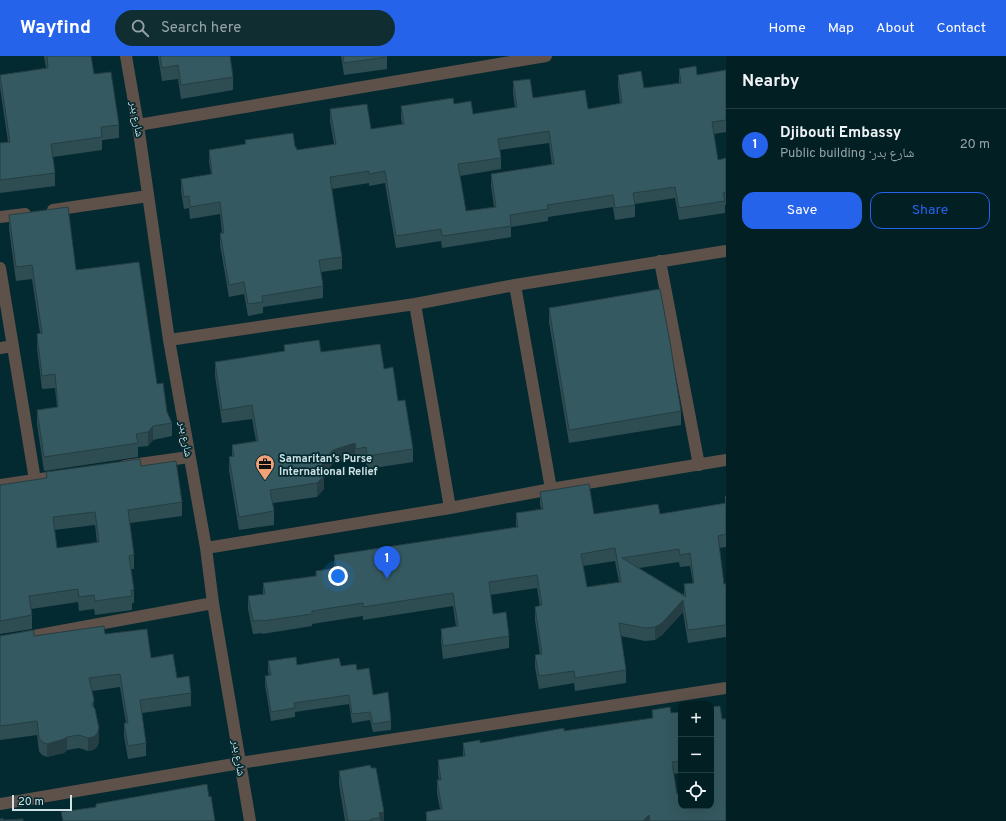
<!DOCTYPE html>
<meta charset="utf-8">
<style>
:root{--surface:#022024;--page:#102d31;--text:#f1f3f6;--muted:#96a3a6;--line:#233e41;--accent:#2563eb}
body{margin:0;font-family:Overpass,"Noto Naskh Arabic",sans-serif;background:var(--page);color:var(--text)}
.controls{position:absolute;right:12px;bottom:12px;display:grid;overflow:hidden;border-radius:8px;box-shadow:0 4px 16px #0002}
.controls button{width:36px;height:36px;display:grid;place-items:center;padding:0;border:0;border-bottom:1px solid var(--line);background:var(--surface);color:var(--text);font:20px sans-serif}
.scale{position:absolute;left:12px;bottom:10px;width:60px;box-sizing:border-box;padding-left:4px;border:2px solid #cee1e5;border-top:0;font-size:11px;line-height:14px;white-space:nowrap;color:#cee1e5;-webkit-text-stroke:3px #032a30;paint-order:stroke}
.you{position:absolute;left:338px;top:520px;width:14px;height:14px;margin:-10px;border:3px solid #fff;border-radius:50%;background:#1a73e8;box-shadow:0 0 0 6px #1a73e833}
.badge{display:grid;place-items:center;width:26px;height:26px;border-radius:50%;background:var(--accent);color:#fff;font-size:13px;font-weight:700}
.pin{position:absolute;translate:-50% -33px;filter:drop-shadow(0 1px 2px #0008)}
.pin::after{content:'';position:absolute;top:21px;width:14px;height:12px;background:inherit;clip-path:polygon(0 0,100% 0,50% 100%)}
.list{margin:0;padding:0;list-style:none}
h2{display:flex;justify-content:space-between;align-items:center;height:52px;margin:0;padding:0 16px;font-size:17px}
h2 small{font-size:13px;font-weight:400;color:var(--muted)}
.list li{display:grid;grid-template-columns:26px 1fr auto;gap:12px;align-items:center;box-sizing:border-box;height:72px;padding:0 16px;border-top:1px solid var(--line)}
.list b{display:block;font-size:15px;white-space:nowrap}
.list p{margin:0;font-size:13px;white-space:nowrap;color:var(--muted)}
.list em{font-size:13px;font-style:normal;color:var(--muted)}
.actions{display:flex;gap:8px;padding:12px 16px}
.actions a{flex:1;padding:9px 0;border:1px solid var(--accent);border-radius:12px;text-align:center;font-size:14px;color:var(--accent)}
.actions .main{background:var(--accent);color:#fff}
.icon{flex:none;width:22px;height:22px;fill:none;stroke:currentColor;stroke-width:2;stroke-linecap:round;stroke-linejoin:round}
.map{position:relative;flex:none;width:726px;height:765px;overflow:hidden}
header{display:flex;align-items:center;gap:24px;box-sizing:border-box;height:56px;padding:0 20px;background:var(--accent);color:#fff}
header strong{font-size:19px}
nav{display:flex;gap:22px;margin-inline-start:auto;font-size:14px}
.search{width:280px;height:36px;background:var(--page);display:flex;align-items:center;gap:10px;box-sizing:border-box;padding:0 14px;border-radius:22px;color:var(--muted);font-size:15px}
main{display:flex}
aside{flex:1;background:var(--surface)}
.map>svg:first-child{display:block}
</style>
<header>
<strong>Wayfind</strong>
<div class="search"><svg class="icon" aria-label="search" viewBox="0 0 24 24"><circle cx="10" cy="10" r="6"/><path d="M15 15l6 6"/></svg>Search here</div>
<nav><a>Home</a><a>Map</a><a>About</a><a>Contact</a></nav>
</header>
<main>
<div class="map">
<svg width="726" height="765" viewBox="0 0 726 765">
<rect width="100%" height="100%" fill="#032a30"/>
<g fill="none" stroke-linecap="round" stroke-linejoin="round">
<path stroke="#5d514a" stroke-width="12" d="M 126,0 L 138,69 L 169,284 L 206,492 L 213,547 L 250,765
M 138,69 L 546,0
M 53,154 L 148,140
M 0,161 L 25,158
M 660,205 L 699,409
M 0,212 L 35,424
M 515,229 L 551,433
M 415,248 L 450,452
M 169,284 L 415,248 L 515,229 L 726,195
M 0,292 L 13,290
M 125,410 L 189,401
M 0,429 L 61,420
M 206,492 L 450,452 L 551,433 L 726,404
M 0,586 L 213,547
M 0,748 L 240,707 L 726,632"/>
</g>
<path fill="#2e4d53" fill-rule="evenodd" d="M 44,0 L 91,0 L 94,18 L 119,69 L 119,82 L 102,84 L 102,94 L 53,101 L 55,117 L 55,130 L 0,137 L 0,87 L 8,86 L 0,31 L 0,19 L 46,12 Z
M 158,0 L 230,0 L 233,21 L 233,34 L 181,43 L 178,23 L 162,25 Z
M 341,0 L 387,0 L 387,13 L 344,19 Z
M 679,13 L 697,19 L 726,14 L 726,76 L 714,78 L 718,104 L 726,102 L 726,149 L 725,149 L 725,157 L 679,164 L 675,142 L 635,148 L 635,161 L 615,164 L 613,151 L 548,161 L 548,165 L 511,171 L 511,181 L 442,192 L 441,185 L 396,192 L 385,127 L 369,130 L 369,127 L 332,133 L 342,201 L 342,213 L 321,216 L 323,230 L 323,242 L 263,251 L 263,257 L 248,260 L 244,238 L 229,241 L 220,189 L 220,177 L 222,177 L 220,158 L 190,163 L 189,152 L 184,153 L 181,135 L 181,123 L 211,118 L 209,106 L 209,94 L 245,88 L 245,84 L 295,91 L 297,94 L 334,88 L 330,65 L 330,53 L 371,73 L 402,68 L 401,62 L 401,50 L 454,48 L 473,58 L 515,52 L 513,37 L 513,25 L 533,42 L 588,53 L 620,48 L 618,30 L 618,19 L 644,32 L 679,27 ZM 549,87 L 552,109 L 491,118 L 491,130 L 494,151 L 466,155 L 460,120 L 501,113 L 501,102 L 500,94 Z
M 9,159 L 76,214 L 157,328 L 167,356 L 172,367 L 172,380 L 153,384 L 148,390 L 138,391 L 138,401 L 44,415 L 37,368 L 37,354 L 57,351 L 55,332 L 42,333 L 37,292 L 37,278 L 40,277 L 32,223 L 16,225 L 9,173 Z
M 549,252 L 681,355 L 681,369 L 569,387 L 549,266 Z
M 284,289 L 321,296 L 384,313 L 398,345 L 413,393 L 413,406 L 367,413 L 366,405 L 356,406 L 355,401 L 333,407 L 324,419 L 324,433 L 317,441 L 273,447 L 274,455 L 274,469 L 239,474 L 229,414 L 229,401 L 232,400 L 232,389 L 256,385 L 252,363 L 222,367 L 215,320 L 215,306 L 284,295 Z
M 141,410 L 182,446 L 182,460 L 130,467 L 134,499 L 134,513 L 131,513 L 134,534 L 134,547 L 132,547 L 132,554 L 95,559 L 94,553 L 79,555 L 78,546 L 31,553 L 32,559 L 32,573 L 0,578 L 0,429 L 46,422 L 46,416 ZM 95,469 L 97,487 L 57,492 L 54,474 Z
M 540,436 L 594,458 L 660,458 L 725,447 L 725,440 L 726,440 L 726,491 L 719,492 L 724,528 L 726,528 L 726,581 L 688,587 L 683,556 L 662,579 L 655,584 L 645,585 L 621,580 L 626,614 L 626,627 L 575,635 L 574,627 L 539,633 L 535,611 L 535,599 L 540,598 L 535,564 L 535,551 L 540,550 L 537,532 L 490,539 L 493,558 L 509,580 L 509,592 L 443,603 L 441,586 L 441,573 L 456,571 L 453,550 L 363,564 L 363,560 L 312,568 L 312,570 L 262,578 L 262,577 L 253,578 L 248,553 L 248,540 L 263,538 L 263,527 L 316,520 L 316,515 L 334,513 L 334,499 L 516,471 L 516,457 L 541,453 L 540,448 ZM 615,505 L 619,526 L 587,531 L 583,510 ZM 679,506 L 680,511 L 690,510 L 693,527 L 684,528 L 684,539 L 639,512 Z
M 105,578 L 151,602 L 177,622 L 191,637 L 191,650 L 142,657 L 146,687 L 146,700 L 128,703 L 124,680 L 124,667 L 126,667 L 120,631 L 92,635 L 94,651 L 99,685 L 97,691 L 93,694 L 88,695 L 79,692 L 67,694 L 64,697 L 47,701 L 42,699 L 39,695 L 37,679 L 0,684 L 0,580 L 34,580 Z
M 268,605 L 297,609 L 341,610 L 357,614 L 373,639 L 391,665 L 391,674 L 373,676 L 370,664 L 352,667 L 349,648 L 295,656 L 295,661 L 271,665 L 265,629 L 265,620 L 269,620 L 268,614 Z
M 652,654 L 671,657 L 681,656 L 681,717 L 673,718 L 677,738 L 726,765 L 426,765 L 426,756 L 440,753 L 437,737 L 437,724 L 439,724 L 438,717 L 438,704 L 463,701 L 463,687 L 480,687 L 652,662 Z
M 339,715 L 384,765 L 345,765 L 339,728 Z"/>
<path fill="#253e43" d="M 153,370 L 153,384 L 148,390 L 148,376 Z
M 355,387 L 355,401 L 333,407 L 322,421 L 322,408 L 333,394 Z
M 324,420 L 324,433 L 317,441 L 317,427 Z
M 683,544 L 683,556 L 662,579 L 655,584 L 655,571 Z
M 99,672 L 99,685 L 97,691 L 93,694 L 88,695 L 88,682 Z
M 67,681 L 67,694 L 64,697 L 47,701 L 47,688 Z
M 384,756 L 384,765 L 380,765 L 379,757 Z
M 649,759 L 649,765 L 643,765 Z"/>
<path fill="#355960" stroke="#253e43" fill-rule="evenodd" d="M 47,0 L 91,0 L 94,18 L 111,16 L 119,69 L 101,71 L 102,81 L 51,88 L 55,117 L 0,124 L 0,87 L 10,86 L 0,19 L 48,12 Z
M 160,0 L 230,0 L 233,21 L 181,29 L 178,9 L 162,12 Z
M 343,0 L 387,0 L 387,1 L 344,7 Z
M 696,10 L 697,19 L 726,14 L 726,64 L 712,66 L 718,104 L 726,102 L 726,137 L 723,137 L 725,145 L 679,152 L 675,131 L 633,137 L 635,149 L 615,152 L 613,139 L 547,149 L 548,153 L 510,159 L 511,170 L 442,180 L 441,173 L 396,180 L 385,115 L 369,118 L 369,115 L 330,121 L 342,201 L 319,204 L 323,230 L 262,240 L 263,246 L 248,248 L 244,226 L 229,229 L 220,177 L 224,177 L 220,146 L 190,151 L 189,140 L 184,141 L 181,123 L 212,118 L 209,94 L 246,88 L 245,84 L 293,77 L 295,91 L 296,91 L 297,94 L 336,88 L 330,53 L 367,48 L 371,73 L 404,68 L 401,50 L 453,42 L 454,48 L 471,45 L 473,58 L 517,51 L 513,25 L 530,23 L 533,42 L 585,34 L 588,53 L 622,47 L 618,19 L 641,15 L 644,32 L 681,27 L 679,13 ZM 549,75 L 554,108 L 491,118 L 496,151 L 466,155 L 458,108 L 501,102 L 498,83 Z
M 68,151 L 76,214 L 139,206 L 157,328 L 163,327 L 167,356 L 172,367 L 153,370 L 148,376 L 136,378 L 138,387 L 44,401 L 37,354 L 58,351 L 55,318 L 42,320 L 37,278 L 42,277 L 32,209 L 16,211 L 9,159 Z
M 660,233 L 670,286 L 681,355 L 569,374 L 549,252 Z
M 319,284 L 321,296 L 380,288 L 384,313 L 393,311 L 398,345 L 405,344 L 413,393 L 367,400 L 366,391 L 356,393 L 355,387 L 333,394 L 322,408 L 324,420 L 317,427 L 270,434 L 274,455 L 239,461 L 229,401 L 234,400 L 232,389 L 258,385 L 252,349 L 222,354 L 215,306 L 285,295 L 284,289 Z
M 140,403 L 141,410 L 176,405 L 182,446 L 128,454 L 134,499 L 129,500 L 134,534 L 131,534 L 132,540 L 95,545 L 94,539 L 79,541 L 78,533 L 29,540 L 32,559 L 0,565 L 0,429 L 47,422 L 46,416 ZM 95,456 L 99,486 L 57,492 L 53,461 Z
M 589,428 L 594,458 L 658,448 L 660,458 L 726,447 L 726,478 L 718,480 L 724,528 L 726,528 L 726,569 L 688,574 L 683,544 L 662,567 L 655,571 L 645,572 L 619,567 L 626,614 L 575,622 L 574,615 L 539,620 L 535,599 L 542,598 L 535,551 L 542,549 L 537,519 L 489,526 L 493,558 L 506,556 L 509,580 L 443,590 L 441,573 L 458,570 L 453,537 L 363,551 L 363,547 L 312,555 L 312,558 L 262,565 L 262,564 L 253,565 L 248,540 L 265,538 L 263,527 L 316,520 L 316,515 L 336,512 L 334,499 L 518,471 L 516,457 L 543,453 L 540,436 ZM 615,492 L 621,526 L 587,531 L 581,498 ZM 679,493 L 680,499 L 690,497 L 694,527 L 684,528 L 686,541 L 622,502 Z
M 104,570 L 105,578 L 147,573 L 151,602 L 173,598 L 177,622 L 189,620 L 191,637 L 140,644 L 146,687 L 128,690 L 124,667 L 128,667 L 120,618 L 89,622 L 94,644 L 92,649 L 95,653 L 99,672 L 97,678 L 93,681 L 88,682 L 79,679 L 67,681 L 64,683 L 47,688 L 42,686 L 39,682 L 37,665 L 0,670 L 0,580 L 34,574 L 34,580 Z
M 296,601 L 297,609 L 339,602 L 341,610 L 356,608 L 357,614 L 369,612 L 373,639 L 388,636 L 391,665 L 373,668 L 370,656 L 352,658 L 349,639 L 294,647 L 295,652 L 271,656 L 265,620 L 271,619 L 268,605 Z
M 720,650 L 722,663 L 726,663 L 726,765 L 650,765 L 649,759 L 643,765 L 427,765 L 426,756 L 442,753 L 437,724 L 441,724 L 438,704 L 465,700 L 463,687 L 480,684 L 480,687 L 564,672 L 564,675 L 653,662 L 652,654 L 670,651 L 671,657 L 681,656 L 681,705 L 672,706 L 677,738 L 681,737 L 681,750 L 711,750 L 711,651 Z
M 370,709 L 371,712 L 376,712 L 384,756 L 379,757 L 380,762 L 371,763 L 371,765 L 348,765 L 339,715 Z
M 207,728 L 209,741 L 211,740 L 215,765 L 63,765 L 61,756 L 96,751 L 96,748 Z
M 3,762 L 3,764 L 23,763 L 23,765 L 0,765 L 0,763 Z"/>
<defs>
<g id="office-pin" transform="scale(1)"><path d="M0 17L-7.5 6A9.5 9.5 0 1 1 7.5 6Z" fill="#f0a278" stroke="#032a30"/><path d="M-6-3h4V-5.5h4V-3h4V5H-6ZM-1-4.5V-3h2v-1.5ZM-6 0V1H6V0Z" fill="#111"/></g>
</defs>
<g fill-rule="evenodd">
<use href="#office-pin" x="265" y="408"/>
</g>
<g text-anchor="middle" stroke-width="3.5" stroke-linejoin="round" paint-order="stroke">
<g font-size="11" fill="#cee1e5" stroke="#032a30">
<text transform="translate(137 63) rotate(80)" y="4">شارع بدر</text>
<text transform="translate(186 383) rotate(80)" y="4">شارع بدر</text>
<text transform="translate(239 702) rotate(81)" y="4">شارع بدر</text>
</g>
<g font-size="11" font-weight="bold" fill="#cee1e5" stroke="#032a30" text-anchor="start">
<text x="279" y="406">Samaritan’s Purse<tspan x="279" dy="13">International Relief</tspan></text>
</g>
</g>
</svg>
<div class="controls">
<button>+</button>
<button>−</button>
<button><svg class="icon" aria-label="locate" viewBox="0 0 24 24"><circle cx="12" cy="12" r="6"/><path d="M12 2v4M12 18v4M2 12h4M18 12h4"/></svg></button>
</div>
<div class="scale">20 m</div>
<div class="you"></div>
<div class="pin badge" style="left:387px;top:523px">1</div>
</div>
<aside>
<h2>Nearby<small></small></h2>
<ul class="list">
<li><span class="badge">1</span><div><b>Djibouti Embassy</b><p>Public building · شارع بدر</p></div><em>20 m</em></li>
</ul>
<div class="actions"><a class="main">Save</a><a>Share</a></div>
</aside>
</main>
